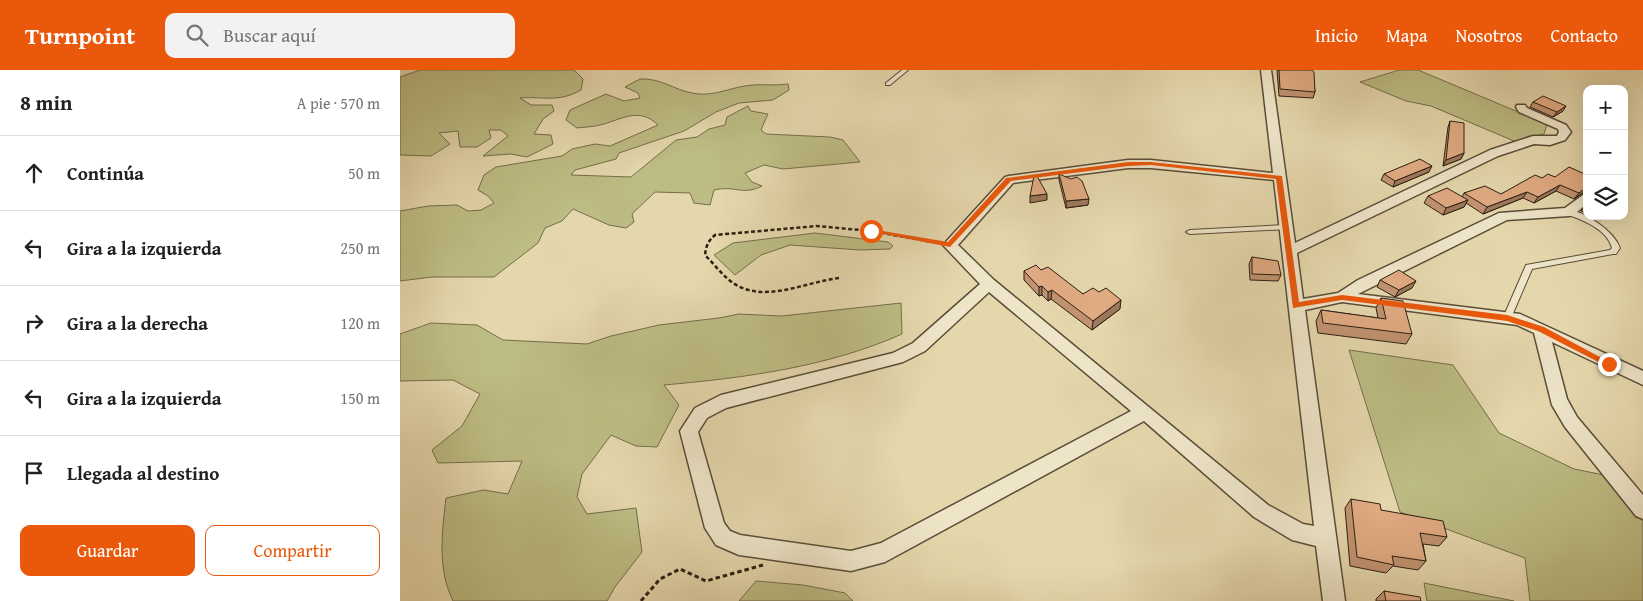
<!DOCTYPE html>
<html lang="es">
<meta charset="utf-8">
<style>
:root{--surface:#fff;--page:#f2f2f2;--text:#202124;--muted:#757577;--line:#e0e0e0;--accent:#ea580c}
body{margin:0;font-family:"Gentium Book Plus",serif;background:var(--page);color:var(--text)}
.controls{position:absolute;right:15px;top:15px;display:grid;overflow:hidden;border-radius:10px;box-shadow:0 5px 20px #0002}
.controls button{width:45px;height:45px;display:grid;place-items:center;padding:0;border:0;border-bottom:1px solid var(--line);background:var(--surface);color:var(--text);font:25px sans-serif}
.stop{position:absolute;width:15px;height:15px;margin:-11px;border:4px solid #ea580c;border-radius:50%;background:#fff}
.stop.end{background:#ea580c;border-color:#fff;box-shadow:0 1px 5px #0008}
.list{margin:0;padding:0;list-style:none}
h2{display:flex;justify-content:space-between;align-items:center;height:65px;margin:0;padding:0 20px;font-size:21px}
h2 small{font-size:16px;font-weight:400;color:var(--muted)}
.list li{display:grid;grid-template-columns:32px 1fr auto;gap:15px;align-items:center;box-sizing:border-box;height:75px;padding:0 20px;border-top:1px solid var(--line)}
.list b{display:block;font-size:19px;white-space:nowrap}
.list em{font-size:16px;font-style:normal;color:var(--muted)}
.actions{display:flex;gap:10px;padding:15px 20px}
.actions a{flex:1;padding:11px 0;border:1px solid var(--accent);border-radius:10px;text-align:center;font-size:18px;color:var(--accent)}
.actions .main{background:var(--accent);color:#fff}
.icon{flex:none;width:28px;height:28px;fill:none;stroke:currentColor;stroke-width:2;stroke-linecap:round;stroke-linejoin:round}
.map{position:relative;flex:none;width:1243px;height:531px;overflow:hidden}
header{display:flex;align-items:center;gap:30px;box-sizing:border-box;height:70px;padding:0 25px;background:var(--accent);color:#fff}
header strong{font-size:24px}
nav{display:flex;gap:28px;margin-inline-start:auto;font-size:18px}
.search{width:350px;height:45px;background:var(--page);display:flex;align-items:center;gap:12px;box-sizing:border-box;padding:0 18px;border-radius:10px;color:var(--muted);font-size:19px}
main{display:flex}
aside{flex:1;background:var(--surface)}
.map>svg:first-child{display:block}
</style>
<header>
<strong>Turnpoint</strong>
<div class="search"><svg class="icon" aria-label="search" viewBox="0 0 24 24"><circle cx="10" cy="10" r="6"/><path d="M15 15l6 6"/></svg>Buscar aquí</div>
<nav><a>Inicio</a><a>Mapa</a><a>Nosotros</a><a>Contacto</a></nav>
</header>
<main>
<aside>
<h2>8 min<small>A pie · 570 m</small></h2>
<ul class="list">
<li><svg class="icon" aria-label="ahead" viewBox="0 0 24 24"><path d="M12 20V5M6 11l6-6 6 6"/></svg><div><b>Continúa</b></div><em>50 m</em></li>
<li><svg class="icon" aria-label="left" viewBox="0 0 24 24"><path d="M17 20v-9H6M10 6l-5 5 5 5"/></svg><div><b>Gira a la izquierda</b></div><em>250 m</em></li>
<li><svg class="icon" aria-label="right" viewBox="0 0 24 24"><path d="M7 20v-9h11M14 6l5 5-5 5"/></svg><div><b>Gira a la derecha</b></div><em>120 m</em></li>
<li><svg class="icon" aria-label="left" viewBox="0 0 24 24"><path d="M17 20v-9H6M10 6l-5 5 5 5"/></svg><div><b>Gira a la izquierda</b></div><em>150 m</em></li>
<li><svg class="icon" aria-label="arrive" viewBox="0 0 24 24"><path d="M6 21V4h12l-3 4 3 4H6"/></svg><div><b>Llegada al destino</b></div></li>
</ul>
<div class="actions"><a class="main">Guardar</a><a>Compartir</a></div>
</aside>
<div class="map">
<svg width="1243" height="531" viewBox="0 0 1243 531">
<rect width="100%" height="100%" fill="#e5d7ac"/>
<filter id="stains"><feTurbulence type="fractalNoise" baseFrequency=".004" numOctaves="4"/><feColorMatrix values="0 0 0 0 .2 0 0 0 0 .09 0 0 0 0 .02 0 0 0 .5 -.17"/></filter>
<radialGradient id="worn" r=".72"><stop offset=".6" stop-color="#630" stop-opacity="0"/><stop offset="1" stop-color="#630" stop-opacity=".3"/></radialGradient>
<path fill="#bdbc84" stroke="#746e4b" d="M 20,0 L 174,0 L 183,9 L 181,20 C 158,33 144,26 120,28 L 131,35 L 152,35 L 154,41 L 143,49 L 134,64 L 151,65 L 153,74 L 127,87 L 111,84 L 83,86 L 108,66 L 101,60 L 89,60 L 91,68 L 77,77 L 60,77 L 58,61 L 39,63 L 50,74 L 31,86 L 0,85 L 0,7 Z
M 999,0 L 1018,0 L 1147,54 L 1144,64 L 1114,71 L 1031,36 L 1006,31 L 960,12 Z
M 240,9 C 261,8 272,19 292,23 C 314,28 332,16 353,15 C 365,14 376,16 388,14 L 389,20 L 373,30 L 339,33 L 316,42 L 284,61 L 219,83 L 216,89 L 175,100 L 171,105 L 231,107 L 276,70 L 297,67 L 309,59 L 325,55 L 327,47 L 348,36 L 351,41 L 368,44 L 361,60 L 366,64 L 430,67 L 443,70 L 460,92 L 383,99 L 364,95 L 345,103 L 352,112 L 362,116 C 342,126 336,115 314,120 L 310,135 L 294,133 L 290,123 L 255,122 L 232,144 L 234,152 L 226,158 L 209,155 L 173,139 L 162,151 L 145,158 L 138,173 L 94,207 L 32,207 L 0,211 L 0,141 L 28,136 L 57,135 L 68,141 L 81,140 L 94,133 L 88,126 L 78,120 L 84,105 L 96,97 L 162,86 L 172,79 L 195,74 L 210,76 L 258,55 C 239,36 221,50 200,55 C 193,57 184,57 177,58 L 166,50 L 170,40 L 206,24 L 224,31 L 240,28 L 238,23 L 225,17 Z
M 415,163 L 488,172 L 493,176 L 490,179 L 460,180 L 390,175 L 361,185 L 335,205 L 314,185 L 333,173 Z
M 501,233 L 502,264 C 428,297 344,308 264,315 L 279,335 L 257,377 L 236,376 L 211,365 L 182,404 L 177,427 L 187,444 L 236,438 L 242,482 L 215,517 L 207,531 L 53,531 C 37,498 42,463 46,428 L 84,420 L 108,424 L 122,391 L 38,393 L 32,380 L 62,356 L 80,324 L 53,310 L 0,311 L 0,264 L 31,253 L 77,255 L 103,270 L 187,274 L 211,266 L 259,255 L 319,248 L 339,244 L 382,246 Z
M 949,280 L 1053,295 L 1099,363 L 1174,399 L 1209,406 L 1243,426 L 1243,531 L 1130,531 L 1125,488 L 1000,442 Z
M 356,511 L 403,515 L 445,523 L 453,531 L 339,531 Z
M 1024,513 L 1114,531 L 1027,531 Z"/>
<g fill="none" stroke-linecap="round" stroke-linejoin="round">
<g stroke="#5a4d38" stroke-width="2">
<path id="lane" d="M 502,0 L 508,0 L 490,15 L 486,15 L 486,13 Z
M 1166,140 C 1183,139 1215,162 1220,178 L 1216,184 L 1213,184 L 1132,199 L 1111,248 L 1110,250 L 1104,250 L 1103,248 L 1126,195 L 1210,180 L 1212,178 C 1207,159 1183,150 1166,144 Z
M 886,155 L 889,155 L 889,159 L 790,164 L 786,162 L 790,160 Z"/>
</g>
<g stroke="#5a4d38" stroke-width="3">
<path id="street" d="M 861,0 L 871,0 L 895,173 L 1090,80 L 1133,66 L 1157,66 L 1159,62 L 1158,59 L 1119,42 L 1116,37 L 1117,35 L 1125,35 L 1127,38 L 1166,55 L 1171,62 L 1165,70 L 1150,75 L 1134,74 L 1098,86 L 897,183 L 903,229 L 938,223 L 958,210 L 1099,143 L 1165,138 L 1187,122 L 1187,133 L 1174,145 L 1169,146 L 1107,150 L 958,224 L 1120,244 L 1243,301 L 1243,315 L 1152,272 L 1167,329 L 1177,347 L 1243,425 L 1243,449 L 1236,446 L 1165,357 L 1152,335 L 1134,263 L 1117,255 L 942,232 L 905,240 L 945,531 L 923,531 L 916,476 L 892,470 L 854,447 L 744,351 L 485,492 L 451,501 L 339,485 L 316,475 L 305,458 L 280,361 L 295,338 L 321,325 L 493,283 L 513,273 L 580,214 L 543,175 L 605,107 L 609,106 L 728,90 L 751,90 L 873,103 ZM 728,98 L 751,98 L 874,110 L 914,456 L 903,454 L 868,435 L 594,210 L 558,175 L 613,113 ZM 589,222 L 731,341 L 481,473 L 451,481 L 340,465 L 330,461 L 324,453 L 298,362 L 307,348 L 326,338 L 503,292 L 525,281 Z"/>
</g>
<path stroke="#2b1f12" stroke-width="2.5" stroke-dasharray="4 2.5" stroke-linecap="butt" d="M 439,208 C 405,212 364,234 333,213 C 322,205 314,194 305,185 C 306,176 308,171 315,165 L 417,156 L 471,161 L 538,173"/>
<path stroke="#2b1f12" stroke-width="3" stroke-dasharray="4.5 3" stroke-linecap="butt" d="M 241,531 L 260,509 L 280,499 L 306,511 L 363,495"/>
<use href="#lane" fill="#eee5c9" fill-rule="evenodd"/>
<use href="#street" fill="#eee5c9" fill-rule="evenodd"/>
</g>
<path fill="#c29371" stroke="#2b1f12" d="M 877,0 L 912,0 L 915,22 L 913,28 L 879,26 Z
M 1133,32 L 1163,41 L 1153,47 L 1130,37 Z
M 1050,51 L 1064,83 L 1061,89 L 1043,96 L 1048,57 Z
M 1029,102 L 993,117 L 981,110 L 984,104 Z
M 659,104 L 688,135 L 666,138 L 659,110 Z
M 1187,105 L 1187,120 L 1174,129 L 1156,121 L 1134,133 L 1123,128 L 1083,144 L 1066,133 L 1064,137 L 1043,145 L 1024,133 L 1028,126 L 1062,127 L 1064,123 L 1101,124 L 1142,108 Z
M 1187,134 L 1187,143 L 1181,141 Z
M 1193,146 L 1206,146 L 1200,150 Z
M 852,187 L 881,205 L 878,211 L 850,210 L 849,194 Z
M 641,200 L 683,224 L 720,239 L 692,260 L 651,229 L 648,231 L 642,225 L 639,226 L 624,210 L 624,201 Z
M 980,210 L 1012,218 L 995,227 L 977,217 Z
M 981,228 L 1012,264 L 1006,274 L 918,263 L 916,251 L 921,240 L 978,248 L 976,238 Z
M 951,429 L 981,440 L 1047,467 L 1039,476 L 1023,474 L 1026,491 L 1018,500 L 993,496 L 986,503 L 950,496 L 945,438 Z
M 984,521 L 1021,531 L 976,531 L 976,529 Z"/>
<path fill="#9e785c" stroke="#2b1f12" d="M 1166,36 L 1163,41 L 1153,47 L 1157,42 Z
M 1064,83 L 1061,89 L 1043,96 L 1046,90 Z
M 1032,96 L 1029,102 L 993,117 L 995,111 Z
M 1160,115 L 1156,121 L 1134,133 L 1138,127 Z
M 1187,117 L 1187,120 L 1174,129 L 1179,123 Z
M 1127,122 L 1123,128 L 1083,144 L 1087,137 Z
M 647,124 L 647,130 L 630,133 L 630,126 Z
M 689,129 L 688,135 L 666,138 L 666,131 Z
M 1068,130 L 1064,137 L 1043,145 L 1046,138 Z
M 1016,211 L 1012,218 L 995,227 L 999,220 Z
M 642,216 L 642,225 L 639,226 L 639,217 Z
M 652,220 L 651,229 L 648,231 L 648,222 Z
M 721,230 L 720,239 L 692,260 L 693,251 Z"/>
<path fill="#e1ab83" stroke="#2b1f12" d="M 879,0 L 912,0 L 914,2 L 915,22 L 880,19 Z
M 1143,26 L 1166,36 L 1157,42 L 1133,32 Z
M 1050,51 L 1064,53 L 1064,83 L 1046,90 Z
M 1020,89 L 1032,96 L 995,111 L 984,104 Z
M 1169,97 L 1187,105 L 1187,117 L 1179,123 L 1160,115 L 1138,127 L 1127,122 L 1087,137 L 1064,123 L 1085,116 L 1101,124 L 1135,105 L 1142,108 L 1148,104 L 1155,107 Z
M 659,104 L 671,109 L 677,107 L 682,111 L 689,129 L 666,131 Z
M 634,106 L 637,106 L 647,124 L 630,126 Z
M 1047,118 L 1068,130 L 1046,138 L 1028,126 Z
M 852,187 L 878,191 L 881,205 L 852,204 Z
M 636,195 L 641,200 L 648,197 L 683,224 L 693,218 L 699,222 L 706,218 L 721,230 L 693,251 L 652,220 L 648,222 L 642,216 L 639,217 L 624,201 Z
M 999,200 L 1016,211 L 999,220 L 980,210 Z
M 981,228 L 1003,231 L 1012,264 L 923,253 L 921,240 L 986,249 Z
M 951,429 L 980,434 L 981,440 L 1043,451 L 1047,467 L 1020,463 L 1026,491 L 992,486 L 994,495 L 957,487 Z
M 984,521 L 1020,527 L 1021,531 L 986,531 Z"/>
<path fill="#ea580c" d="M 728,92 L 751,92 L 882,106 L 899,232 L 942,225 L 1107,245 L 1144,257 L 1213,294 L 1212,296 L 1206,296 L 1138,261 L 1107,251 L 942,230 L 893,238 L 876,109 L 751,95 L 728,96 L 611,111 L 550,177 L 468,161 L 471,159 L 548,172 L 606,108 Z"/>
<rect width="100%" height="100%" filter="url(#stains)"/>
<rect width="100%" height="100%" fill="url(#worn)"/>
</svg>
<div class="controls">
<button>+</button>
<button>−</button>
<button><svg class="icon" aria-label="layers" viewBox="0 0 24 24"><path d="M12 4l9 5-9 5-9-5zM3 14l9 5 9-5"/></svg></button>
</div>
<div class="stop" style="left:471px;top:161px"></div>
<div class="stop end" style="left:1209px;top:294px"></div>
</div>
</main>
